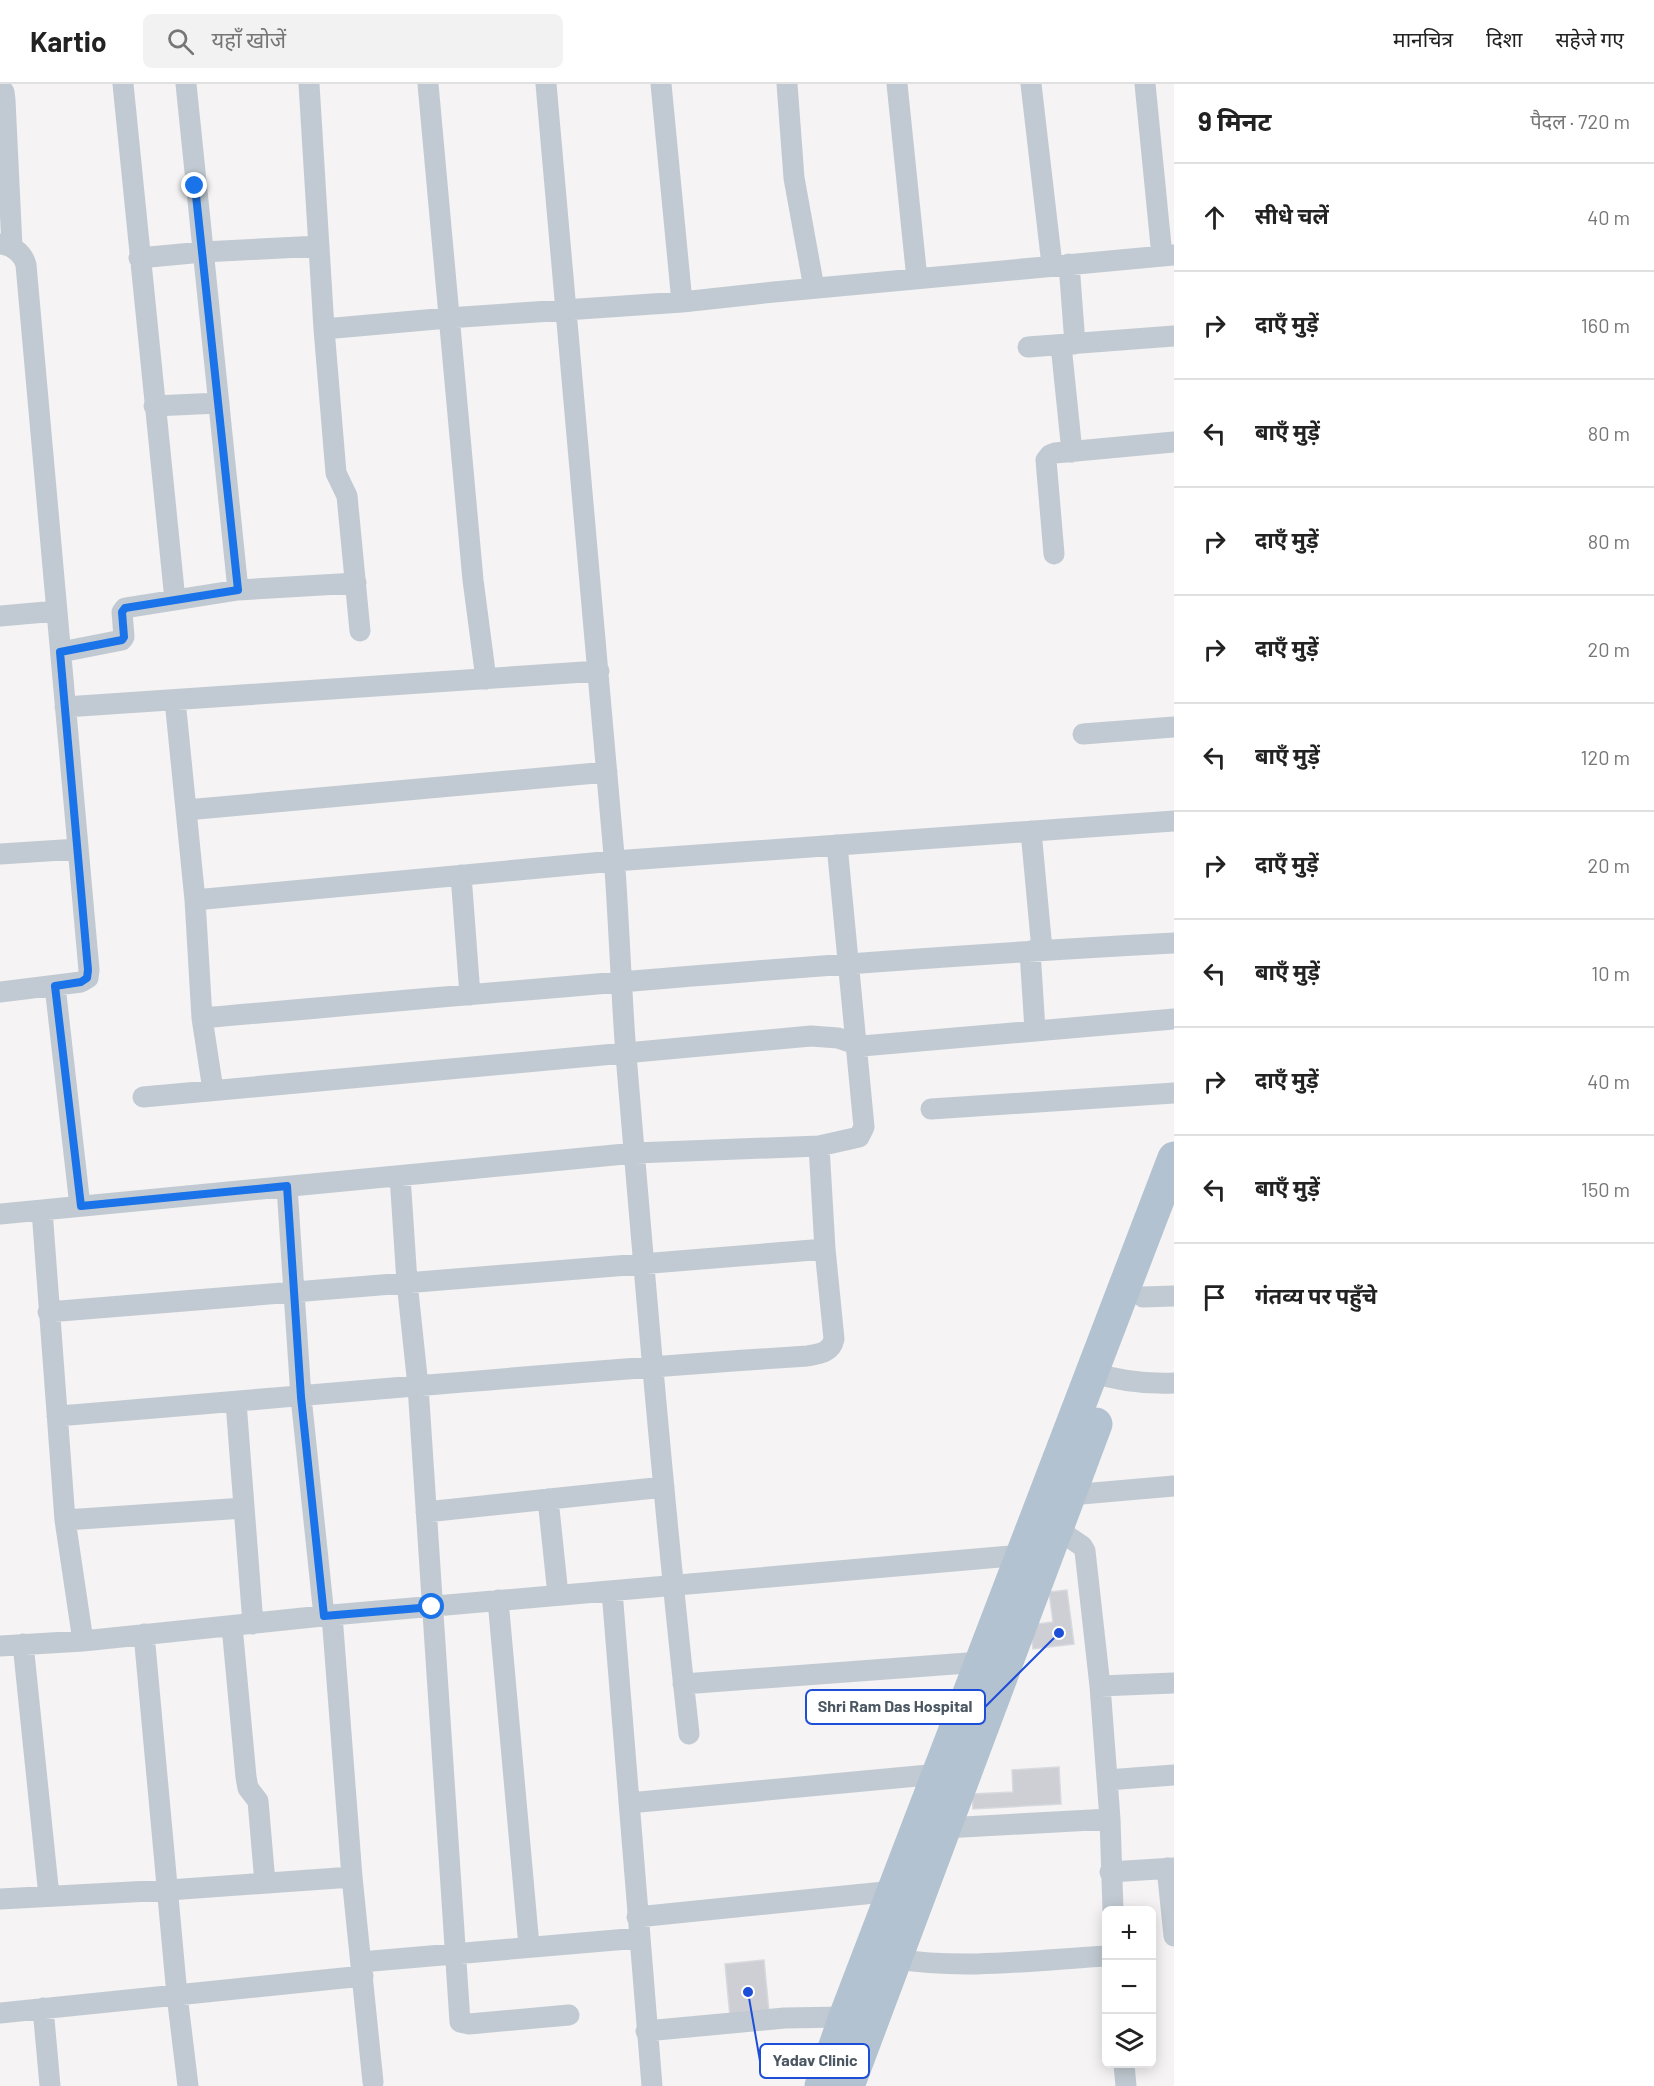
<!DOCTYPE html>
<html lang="hi">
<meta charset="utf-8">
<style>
:root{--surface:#fff;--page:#f2f2f2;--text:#222;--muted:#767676;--line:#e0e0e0}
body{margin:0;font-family:Barlow,"Noto Sans Devanagari",sans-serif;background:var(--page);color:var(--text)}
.controls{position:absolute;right:18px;bottom:18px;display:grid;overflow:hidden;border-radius:9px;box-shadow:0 3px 15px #0003}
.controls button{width:54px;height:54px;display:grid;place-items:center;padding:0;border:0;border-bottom:2px solid var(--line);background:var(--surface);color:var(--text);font:30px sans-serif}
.stop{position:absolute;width:18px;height:18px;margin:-14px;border:4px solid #1a73e8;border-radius:50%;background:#fff}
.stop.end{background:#1a73e8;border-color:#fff;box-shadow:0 2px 6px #0008}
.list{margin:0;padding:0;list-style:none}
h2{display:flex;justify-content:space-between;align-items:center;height:78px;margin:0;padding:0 24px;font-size:26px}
h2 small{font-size:20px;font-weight:400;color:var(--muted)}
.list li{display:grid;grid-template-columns:39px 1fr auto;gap:18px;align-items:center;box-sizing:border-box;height:108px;padding:0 24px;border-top:2px solid var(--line)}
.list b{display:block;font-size:22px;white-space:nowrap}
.list em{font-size:20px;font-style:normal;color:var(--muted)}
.icon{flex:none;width:33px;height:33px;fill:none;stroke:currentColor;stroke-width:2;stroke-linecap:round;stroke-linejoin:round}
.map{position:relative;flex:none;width:1174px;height:2002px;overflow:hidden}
header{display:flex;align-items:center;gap:36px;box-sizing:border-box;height:84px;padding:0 30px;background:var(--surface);border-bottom:2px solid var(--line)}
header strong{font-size:28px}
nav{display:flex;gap:33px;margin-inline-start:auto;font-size:21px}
.search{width:420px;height:54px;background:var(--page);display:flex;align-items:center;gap:15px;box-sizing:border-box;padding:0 21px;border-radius:9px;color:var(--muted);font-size:22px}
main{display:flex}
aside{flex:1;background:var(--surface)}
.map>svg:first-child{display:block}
</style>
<header>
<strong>Kartio</strong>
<div class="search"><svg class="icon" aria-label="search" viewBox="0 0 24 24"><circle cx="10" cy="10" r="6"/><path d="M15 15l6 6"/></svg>यहाँ खोजें</div>
<nav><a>मानचित्र</a><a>दिशा</a><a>सहेजे गए</a></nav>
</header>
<main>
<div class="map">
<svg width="1174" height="2002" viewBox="0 0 1174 2002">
<rect width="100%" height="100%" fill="#f5f3f3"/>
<path fill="#cdcfd5" stroke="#d7d9de" stroke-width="1.5" d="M 1067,1506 L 1074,1560 L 1033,1565 L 1030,1541 L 1053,1538 L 1049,1508 Z
M 1059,1683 L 1061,1720 L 973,1725 L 972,1710 L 1013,1708 L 1012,1686 Z
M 764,1876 L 769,1928 L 730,1932 L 725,1880 Z"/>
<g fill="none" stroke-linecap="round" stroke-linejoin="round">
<path stroke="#c1cad2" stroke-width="21" d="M 123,0 L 175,516
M 186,0 L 238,506
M 309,0 L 324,245 L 336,389 L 347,412 L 360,547
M 428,0 L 473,496 L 486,595
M 546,0 C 571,257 593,514 614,771 C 619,838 621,904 626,971 C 645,1197 664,1424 689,1650
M 661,0 L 682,218
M 787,0 L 794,94 L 814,204
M 897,0 L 917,195
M 1031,0 L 1052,181
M 1145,0 L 1162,172
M 0,3 L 4,8 L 5,16 L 12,163
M 0,160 C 12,161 23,169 26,181 L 89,886 L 88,894 L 81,898 L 0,908
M 139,174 L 203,168 L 319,162
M 1069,180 L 1075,260
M 324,245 L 448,234 L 682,218 L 774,208 L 1174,171
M 1061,261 L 1072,368
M 1028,263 L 1174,252
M 154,322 L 219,319
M 1054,470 L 1046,376 L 1050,371 L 1055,369 L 1174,358
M 0,532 L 57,527
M 61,568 L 122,556 L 124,553 L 122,528 L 125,524 L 238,506 L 356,499
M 175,616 L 195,816 L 202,934 L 213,1006
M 65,623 L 599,587
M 1083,650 L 1174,643
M 186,726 L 607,688
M 1031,747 L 1042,866
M 0,770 L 78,765
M 461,791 L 470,911
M 195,816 L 614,777 L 1174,737
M 1030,867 L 1035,946
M 55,902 L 80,1122
M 202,934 C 526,906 850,876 1174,859
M 143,1013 L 811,952 L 838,954 L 862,962 L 1174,935
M 931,1025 L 1174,1009
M 400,1092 L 407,1198 L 418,1302 L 460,1938 L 469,1940 L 569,1931
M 287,1103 L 301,1313 L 324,1532
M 42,1126 L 65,1436 L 83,1557
M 0,1130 L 635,1069 L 819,1062 L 859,1053 L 864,1043 L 837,761
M 1143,1213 L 1174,1212
M 48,1228 L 825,1165
M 1092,1288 C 1118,1297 1146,1300 1174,1299
M 236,1318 L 253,1540
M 57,1332 C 307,1312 557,1288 807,1272 C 819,1270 831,1269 834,1255 L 825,1165 L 819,1062
M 1070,1411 L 1174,1402
M 548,1415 L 558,1511
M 426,1428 L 664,1403
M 65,1436 L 244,1424
M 1057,1445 L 1082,1462 L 1085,1467 L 1100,1602 L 1110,1735 L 1113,1826
M 612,1507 L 652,2002
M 498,1516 L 529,1862
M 332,1531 L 352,1793 L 373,1998
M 232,1542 L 246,1693 L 248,1704 L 258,1717 L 265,1799
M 144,1550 L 177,1911 L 188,2002
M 23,1560 L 49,1812
M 0,1562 L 83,1557 L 332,1531 L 1022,1471
M 683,1600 L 981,1578
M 1100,1602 L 1174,1599
M 1107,1696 L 1174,1691
M 629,1719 L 939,1690
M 945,1744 L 1110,1735
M 1167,1784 L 1174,1852
M 1110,1788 L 1174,1784
M 0,1815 L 169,1806 L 352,1793
M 637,1833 L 894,1807
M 896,1875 C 965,1886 1036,1876 1106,1872
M 361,1878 L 639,1854
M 43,1924 L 50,2002
M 0,1929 L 363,1892
M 646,1947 L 785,1934 L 845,1933
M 1124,1980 L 1126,2002"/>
<path stroke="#b3c2d1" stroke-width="33" d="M 821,2002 L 845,1933 L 1174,1074
M 848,2002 L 1096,1340"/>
</g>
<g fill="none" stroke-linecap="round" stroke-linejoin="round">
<path stroke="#1a73e8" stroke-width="8" d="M 195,102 L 238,506 L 125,524 L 122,528 L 124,553 L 122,556 L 60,568 L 88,886 L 87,894 L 81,898 L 55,902 L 81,1122 L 287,1102 L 301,1313 L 324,1532 L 432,1523"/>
</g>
<path fill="none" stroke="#1d4ed8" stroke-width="2" d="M1059 1549L985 1623M748 1908L760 1977"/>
<g fill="#1d4ed8" stroke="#fff" stroke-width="2">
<circle cx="1059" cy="1549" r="6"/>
<circle cx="748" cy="1908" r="6"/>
</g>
<g fill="#fff" stroke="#1d4ed8" stroke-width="2">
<rect x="806" y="1606" width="179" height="34" rx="6"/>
<rect x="760" y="1960" width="109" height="34" rx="6"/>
</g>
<g font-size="16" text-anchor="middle" font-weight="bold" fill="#4a5661">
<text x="895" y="1628">Shri Ram Das Hospital</text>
<text x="815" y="1982">Yadav Clinic</text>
</g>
</svg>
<div class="controls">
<button>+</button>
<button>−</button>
<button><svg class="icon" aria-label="layers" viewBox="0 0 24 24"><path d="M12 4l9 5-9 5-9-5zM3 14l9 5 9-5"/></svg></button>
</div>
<div class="stop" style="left:432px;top:1523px"></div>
<div class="stop end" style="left:195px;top:102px"></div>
</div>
<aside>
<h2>9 मिनट<small>पैदल · 720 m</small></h2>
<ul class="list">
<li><svg class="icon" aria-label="ahead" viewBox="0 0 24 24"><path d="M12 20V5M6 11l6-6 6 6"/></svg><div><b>सीधे चलें</b></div><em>40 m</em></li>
<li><svg class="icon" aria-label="right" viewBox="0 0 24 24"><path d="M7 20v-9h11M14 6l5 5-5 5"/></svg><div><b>दाएँ मुड़ें</b></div><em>160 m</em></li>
<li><svg class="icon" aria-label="left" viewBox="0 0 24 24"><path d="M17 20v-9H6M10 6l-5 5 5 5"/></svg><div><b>बाएँ मुड़ें</b></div><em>80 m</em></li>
<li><svg class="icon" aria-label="right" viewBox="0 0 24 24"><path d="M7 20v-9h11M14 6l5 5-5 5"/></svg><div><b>दाएँ मुड़ें</b></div><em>80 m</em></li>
<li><svg class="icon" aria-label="right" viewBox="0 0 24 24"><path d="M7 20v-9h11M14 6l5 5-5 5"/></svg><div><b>दाएँ मुड़ें</b></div><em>20 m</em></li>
<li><svg class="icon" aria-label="left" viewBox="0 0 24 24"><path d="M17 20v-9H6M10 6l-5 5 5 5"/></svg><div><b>बाएँ मुड़ें</b></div><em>120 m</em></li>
<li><svg class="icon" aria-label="right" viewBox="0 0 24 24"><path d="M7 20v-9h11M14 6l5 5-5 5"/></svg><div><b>दाएँ मुड़ें</b></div><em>20 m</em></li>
<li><svg class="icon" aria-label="left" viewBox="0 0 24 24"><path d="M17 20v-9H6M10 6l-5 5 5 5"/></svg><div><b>बाएँ मुड़ें</b></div><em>10 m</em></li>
<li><svg class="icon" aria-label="right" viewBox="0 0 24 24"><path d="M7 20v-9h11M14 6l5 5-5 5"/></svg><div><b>दाएँ मुड़ें</b></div><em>40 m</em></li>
<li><svg class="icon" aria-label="left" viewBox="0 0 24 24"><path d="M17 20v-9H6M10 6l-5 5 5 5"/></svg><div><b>बाएँ मुड़ें</b></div><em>150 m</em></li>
<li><svg class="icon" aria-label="arrive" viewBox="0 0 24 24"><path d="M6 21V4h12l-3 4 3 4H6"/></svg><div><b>गंतव्य पर पहुँचे</b></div></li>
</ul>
</aside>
</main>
